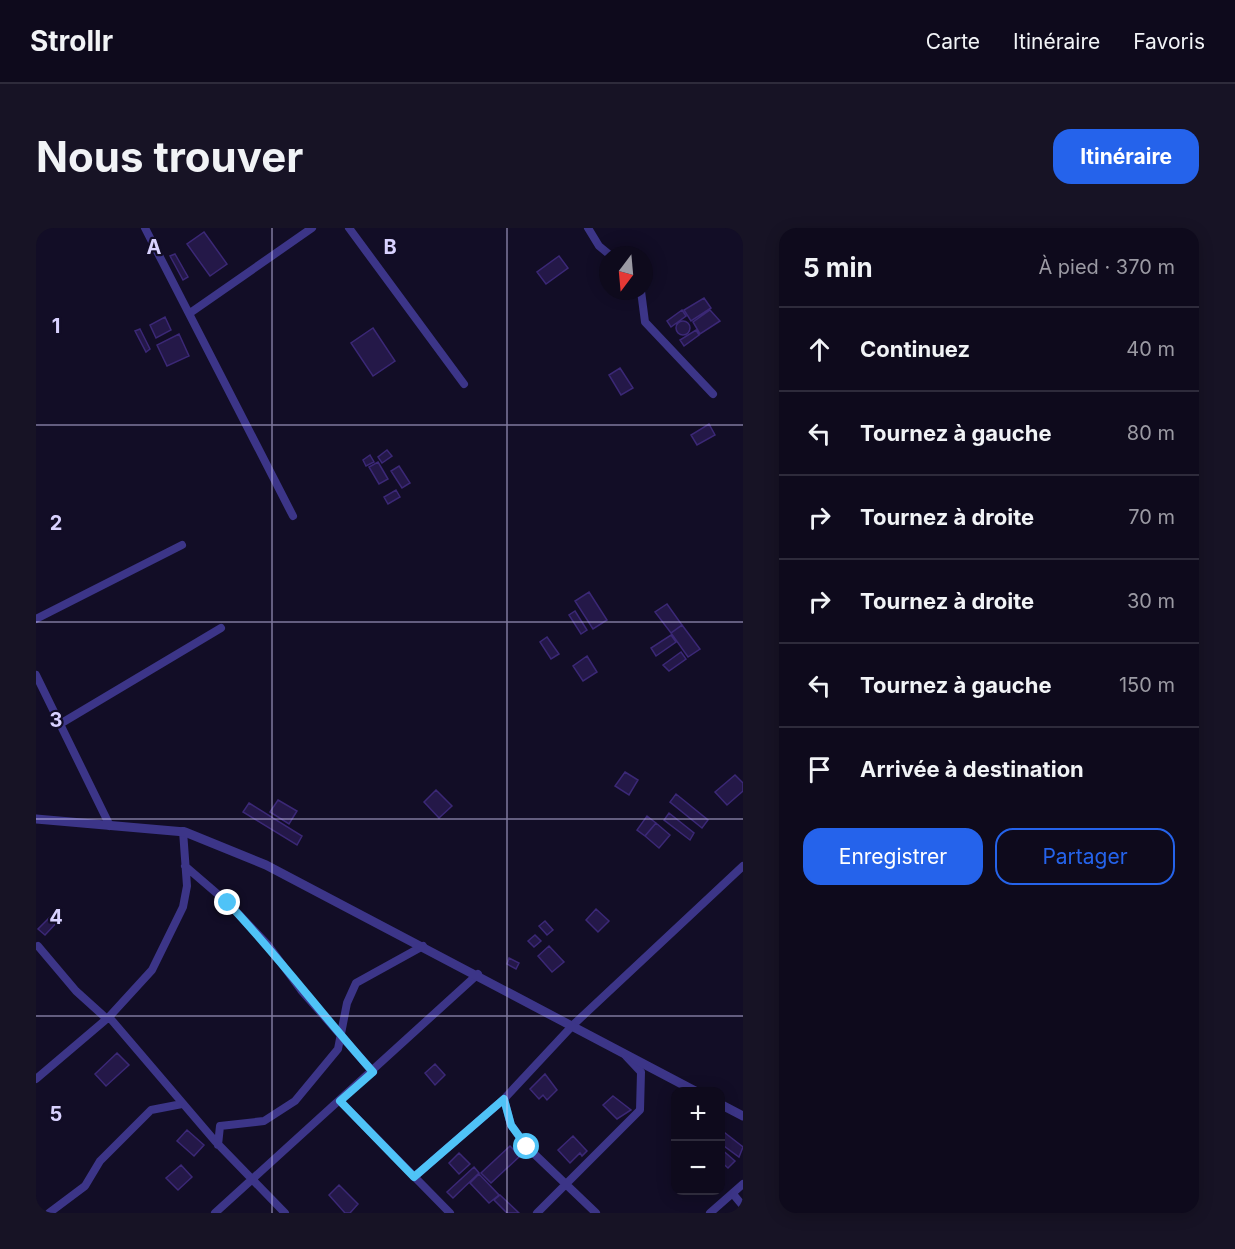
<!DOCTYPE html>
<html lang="fr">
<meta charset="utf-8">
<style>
:root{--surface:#0e0a1c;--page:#171325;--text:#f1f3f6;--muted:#9b9aa3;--line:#2e2b3b;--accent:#2563eb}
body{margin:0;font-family:Inter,sans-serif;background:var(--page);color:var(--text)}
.controls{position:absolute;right:18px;bottom:18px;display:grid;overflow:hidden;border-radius:12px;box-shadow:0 3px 15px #0003}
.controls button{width:54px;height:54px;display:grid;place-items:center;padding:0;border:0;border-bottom:2px solid var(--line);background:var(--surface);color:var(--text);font:30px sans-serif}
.compass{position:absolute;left:563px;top:18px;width:54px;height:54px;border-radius:50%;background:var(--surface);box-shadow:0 3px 15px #0003;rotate:196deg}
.stop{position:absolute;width:18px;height:18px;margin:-14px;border:4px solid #4fc3f7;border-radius:50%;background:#fff}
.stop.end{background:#4fc3f7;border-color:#fff;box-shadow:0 2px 6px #0008}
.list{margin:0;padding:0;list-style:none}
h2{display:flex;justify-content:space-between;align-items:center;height:78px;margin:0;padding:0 24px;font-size:26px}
h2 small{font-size:20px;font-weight:400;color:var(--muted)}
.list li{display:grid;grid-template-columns:39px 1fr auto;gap:18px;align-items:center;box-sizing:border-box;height:84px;padding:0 24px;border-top:2px solid var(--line)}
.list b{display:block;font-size:22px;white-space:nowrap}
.list em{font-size:20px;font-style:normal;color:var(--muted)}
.actions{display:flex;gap:12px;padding:18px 24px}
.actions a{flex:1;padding:14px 0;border:2px solid var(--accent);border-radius:18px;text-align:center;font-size:21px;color:var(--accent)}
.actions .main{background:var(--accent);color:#fff}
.icon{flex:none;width:33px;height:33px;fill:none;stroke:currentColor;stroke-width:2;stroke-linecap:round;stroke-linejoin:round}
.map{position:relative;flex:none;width:707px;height:985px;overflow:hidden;border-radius:18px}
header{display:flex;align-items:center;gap:36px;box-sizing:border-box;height:84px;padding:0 30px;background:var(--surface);border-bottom:2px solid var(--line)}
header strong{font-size:28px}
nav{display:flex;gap:33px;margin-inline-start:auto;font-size:21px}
.intro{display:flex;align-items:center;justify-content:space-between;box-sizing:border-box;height:144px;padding:0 36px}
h1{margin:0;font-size:42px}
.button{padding:15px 27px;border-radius:18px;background:var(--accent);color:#fff;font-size:21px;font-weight:700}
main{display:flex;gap:36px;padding:0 36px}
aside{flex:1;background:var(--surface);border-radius:18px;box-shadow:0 3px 15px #0003}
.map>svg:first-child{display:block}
</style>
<header>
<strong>Strollr</strong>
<nav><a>Carte</a><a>Itinéraire</a><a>Favoris</a></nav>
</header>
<div class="intro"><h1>Nous trouver</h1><a class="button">Itinéraire</a></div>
<main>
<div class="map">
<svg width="707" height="985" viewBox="0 0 707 985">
<rect width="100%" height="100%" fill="#120d26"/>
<path fill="#241848" stroke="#3b2876" stroke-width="1.5" d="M 168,4 L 191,36 L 174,48 L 151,16 Z
M 139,26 L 152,49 L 147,52 L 134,28 Z
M 523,28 L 532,40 L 510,56 L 501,44 Z
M 668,70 L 675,80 L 655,93 L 648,82 Z
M 646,82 L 650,88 L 635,99 L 631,93 Z
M 674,82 L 684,93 L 664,106 L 657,94 Z
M 129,89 L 135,102 L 120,110 L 114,97 Z
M640 100a7 7 0 1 1 14 0a7 7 0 1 1-14 0Z
M 337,100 L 359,133 L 337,148 L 315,115 Z
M 104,101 L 114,121 L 110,124 L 99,103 Z
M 660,102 L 663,107 L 648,118 L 644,112 Z
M 143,106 L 153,128 L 131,138 L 121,117 Z
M 584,140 L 597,160 L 585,167 L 573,147 Z
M 673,196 L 679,207 L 661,217 L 655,207 Z
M 351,222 L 356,228 L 346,235 L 342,229 Z
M 334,227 L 338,234 L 330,238 L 327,232 Z
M 342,234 L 352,251 L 343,256 L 333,239 Z
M 363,238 L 374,255 L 366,260 L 355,243 Z
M 360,262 L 364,269 L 352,276 L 348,269 Z
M 553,364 L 571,392 L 557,401 L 539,373 Z
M 631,376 L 646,397 L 635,405 L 619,384 Z
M 539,383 L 551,402 L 545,406 L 533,387 Z
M 646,397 L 664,421 L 652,429 L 635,405 Z
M 635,407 L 640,414 L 620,428 L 615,420 Z
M 511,409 L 523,426 L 515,431 L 504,414 Z
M 645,424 L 650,431 L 633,443 L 627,437 Z
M 551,428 L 561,444 L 547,453 L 537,438 Z
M 589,544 L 602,552 L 593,567 L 579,558 Z
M 699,547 L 707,555 L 707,563 L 691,577 L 679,564 Z
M 400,562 L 416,578 L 403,590 L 388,574 Z
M 640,566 L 672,592 L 666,600 L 634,574 Z
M 242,572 L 261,583 L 253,596 L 234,584 Z
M 213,575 L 266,608 L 261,617 L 207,584 Z
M 633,585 L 658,605 L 654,612 L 628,592 Z
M 611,588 L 620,595 L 609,608 L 601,602 Z
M 620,595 L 634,607 L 623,620 L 609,608 Z
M 560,681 L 573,693 L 562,704 L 550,692 Z
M 17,686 L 23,692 L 9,707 L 2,701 Z
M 509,693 L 517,702 L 511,707 L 503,698 Z
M 499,707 L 505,713 L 498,719 L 492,713 Z
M 513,718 L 528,734 L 516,744 L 502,728 Z
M 473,730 L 483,735 L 480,741 L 471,736 Z
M 81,825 L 93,837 L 70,858 L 59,846 Z
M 399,836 L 409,847 L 399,857 L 389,845 Z
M 509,846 L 521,862 L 511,872 L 507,867 L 503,871 L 494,861 Z
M 577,868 L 595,882 L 581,891 L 567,877 Z
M 684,901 L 707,919 L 703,929 L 684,915 Z
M 151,902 L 168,917 L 158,928 L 141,913 Z
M 537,908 L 551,923 L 546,928 L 544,925 L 534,935 L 522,922 Z
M 474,918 L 484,928 L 455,955 L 445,945 Z
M 684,920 L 699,933 L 692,940 L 684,933 Z
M 423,925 L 434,936 L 423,946 L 413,935 Z
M 145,937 L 156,949 L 142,962 L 130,950 Z
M 438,939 L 443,945 L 417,970 L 411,964 Z
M 443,946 L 463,967 L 453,975 L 434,955 Z
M 303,957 L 322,976 L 314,985 L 309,985 L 293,967 Z
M 464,967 L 483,985 L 471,985 L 458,972 Z"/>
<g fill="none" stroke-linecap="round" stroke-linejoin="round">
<path stroke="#3c3588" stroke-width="8" d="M 109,0 L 257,288
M 313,0 L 428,156
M 552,0 L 563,18 L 574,27
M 605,63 L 609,94 L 677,166
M 154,85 L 276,0
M 0,391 L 146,317
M 0,447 L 74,598
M 24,496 L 185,400
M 149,638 L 192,675 L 232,717 L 265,762 L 337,844
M 2,718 L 40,763 L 71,791
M 73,789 L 179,913 L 249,985
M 0,851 L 73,789 L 116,742 L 147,679 L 151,658 L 147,603
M 468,871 L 475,897 L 491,919 L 560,985
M 304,873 L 414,985
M 182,917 L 184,898 L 228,893 L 259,873 L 302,821 L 311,775 L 320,755 L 387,718
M 378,949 L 468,871 L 537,797 L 707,638
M 697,966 L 707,978
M 13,985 L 49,958 L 64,933 L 115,882 L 146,876
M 179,985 L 442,746
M 501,985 L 604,882 L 605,844 L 590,828
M 674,985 L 707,956"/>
<path stroke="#3c3588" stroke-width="9" d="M 0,591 L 149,604 L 230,637 L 661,864
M 684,876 L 707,888"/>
</g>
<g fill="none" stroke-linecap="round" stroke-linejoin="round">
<path stroke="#4fc3f7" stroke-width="8" d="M 192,675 C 243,729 287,788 337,844 L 304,873 L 378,949 L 468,871 L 475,897 L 491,919"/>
</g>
<path fill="none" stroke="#d9d2ff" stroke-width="1.5" stroke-opacity="0.55" d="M 236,0 L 236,985M 471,0 L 471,985M 0,197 L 707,197M 0,394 L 707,394M 0,591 L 707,591M 0,788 L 707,788"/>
<g font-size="20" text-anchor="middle" font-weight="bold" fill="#d9d2ff" stroke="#120d26" stroke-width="4.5" stroke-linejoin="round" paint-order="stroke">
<text x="118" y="26">A</text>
<text x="354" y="26">B</text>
<text x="20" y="105">1</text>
<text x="20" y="302">2</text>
<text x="20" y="499">3</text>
<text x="20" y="696">4</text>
<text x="20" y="893">5</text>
</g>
</svg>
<div class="controls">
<button>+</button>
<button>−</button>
</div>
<svg class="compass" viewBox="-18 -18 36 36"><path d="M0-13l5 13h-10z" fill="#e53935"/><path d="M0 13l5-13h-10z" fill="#9b9aa3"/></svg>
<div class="stop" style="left:491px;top:919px"></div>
<div class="stop end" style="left:192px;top:675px"></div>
</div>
<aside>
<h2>5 min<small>À pied · 370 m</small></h2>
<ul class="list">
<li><svg class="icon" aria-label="ahead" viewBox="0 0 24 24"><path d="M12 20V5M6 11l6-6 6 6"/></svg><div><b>Continuez</b></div><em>40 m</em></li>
<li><svg class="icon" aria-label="left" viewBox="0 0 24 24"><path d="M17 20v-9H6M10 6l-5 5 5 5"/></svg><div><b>Tournez à gauche</b></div><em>80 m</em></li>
<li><svg class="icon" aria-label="right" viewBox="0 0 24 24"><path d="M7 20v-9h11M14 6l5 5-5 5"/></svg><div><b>Tournez à droite</b></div><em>70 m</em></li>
<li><svg class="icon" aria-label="right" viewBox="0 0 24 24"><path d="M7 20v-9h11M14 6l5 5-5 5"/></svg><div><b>Tournez à droite</b></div><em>30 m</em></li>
<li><svg class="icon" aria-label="left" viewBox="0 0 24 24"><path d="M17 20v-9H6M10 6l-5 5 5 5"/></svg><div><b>Tournez à gauche</b></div><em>150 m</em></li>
<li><svg class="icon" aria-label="arrive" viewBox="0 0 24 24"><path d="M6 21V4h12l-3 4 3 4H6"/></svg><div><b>Arrivée à destination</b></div></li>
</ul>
<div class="actions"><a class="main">Enregistrer</a><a>Partager</a></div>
</aside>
</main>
